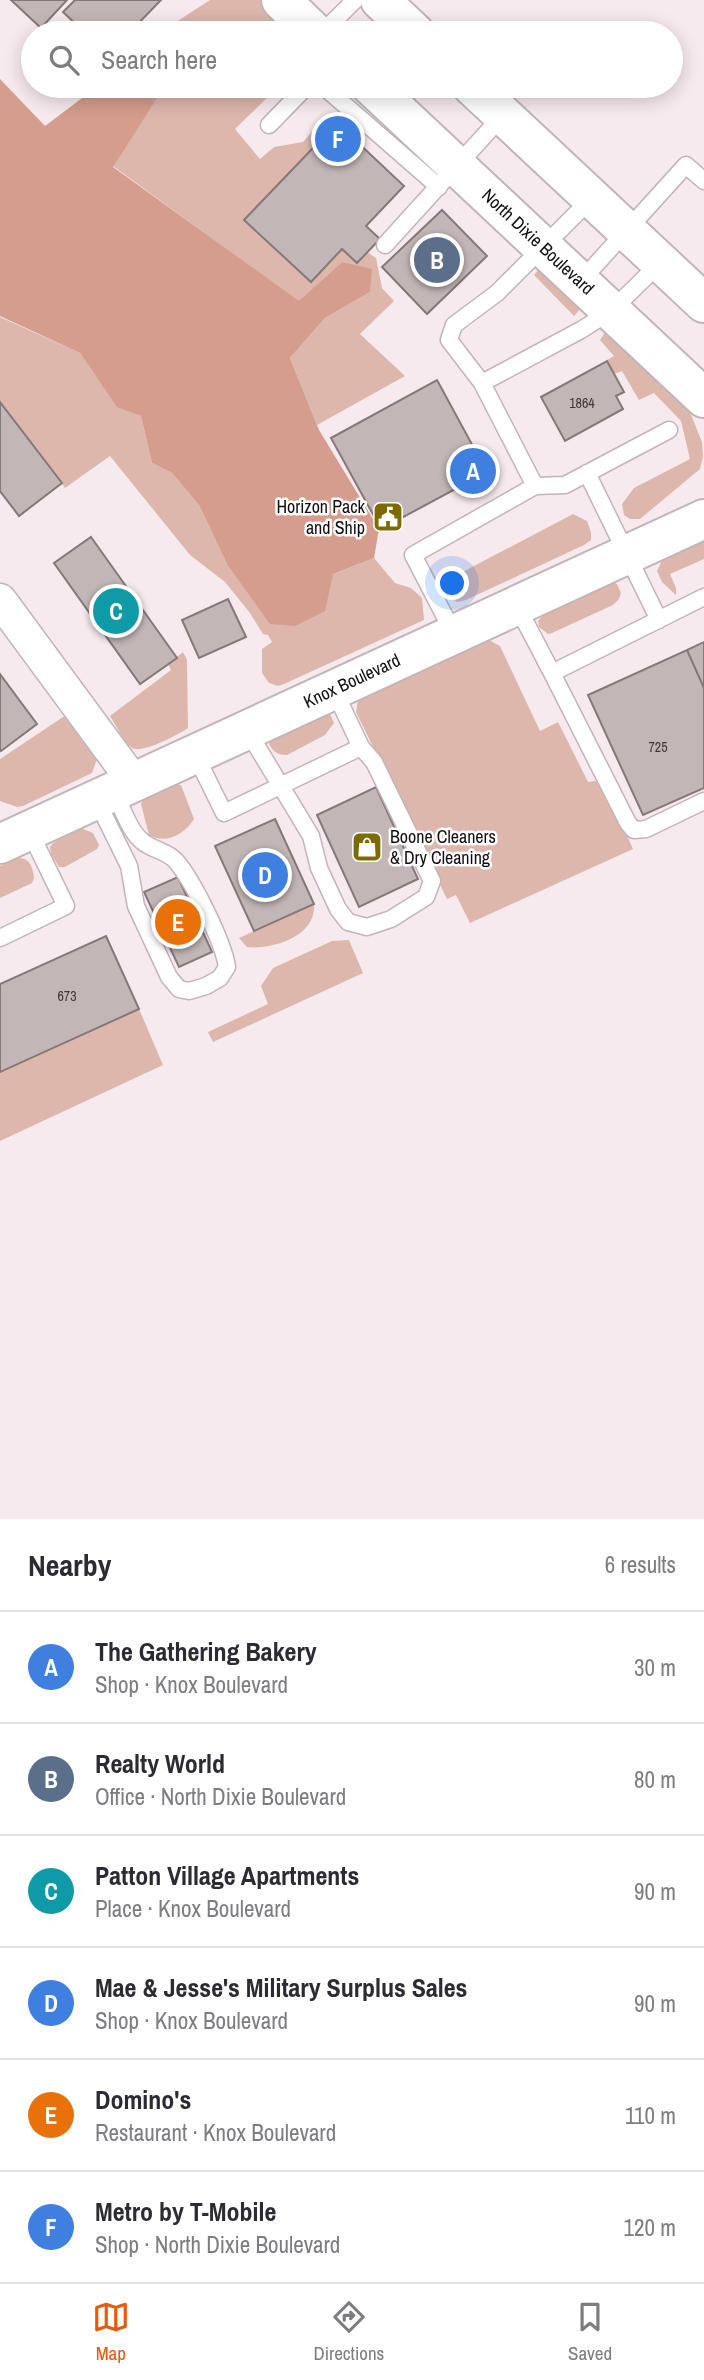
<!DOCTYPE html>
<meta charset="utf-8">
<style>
:root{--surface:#fff;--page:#f2f2f3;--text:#2b2b33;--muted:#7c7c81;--line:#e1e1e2;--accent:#ea580c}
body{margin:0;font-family:"Archivo Narrow",sans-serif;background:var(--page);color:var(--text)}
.you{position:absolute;left:453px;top:584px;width:24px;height:24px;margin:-18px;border:5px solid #fff;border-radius:50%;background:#1a73e8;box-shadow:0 0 0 10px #1a73e833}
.badge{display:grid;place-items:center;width:46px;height:46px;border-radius:50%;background:var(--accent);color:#fff;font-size:23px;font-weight:700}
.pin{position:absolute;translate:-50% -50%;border:4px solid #fff;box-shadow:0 2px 7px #0006}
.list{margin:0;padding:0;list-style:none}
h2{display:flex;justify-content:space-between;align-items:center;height:91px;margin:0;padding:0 28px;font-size:30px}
h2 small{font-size:23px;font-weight:400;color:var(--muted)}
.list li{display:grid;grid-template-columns:46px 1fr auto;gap:21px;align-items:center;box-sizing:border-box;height:112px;padding:0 28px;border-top:2px solid var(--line)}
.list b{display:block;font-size:26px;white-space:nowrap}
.list p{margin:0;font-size:23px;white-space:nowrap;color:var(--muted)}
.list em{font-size:23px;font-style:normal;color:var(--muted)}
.icon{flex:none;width:38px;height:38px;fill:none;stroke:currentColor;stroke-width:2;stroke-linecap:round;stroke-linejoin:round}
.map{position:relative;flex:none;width:704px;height:1519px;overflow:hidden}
.search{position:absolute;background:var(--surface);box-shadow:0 4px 18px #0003;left:21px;right:21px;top:21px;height:77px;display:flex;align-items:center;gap:18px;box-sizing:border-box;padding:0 24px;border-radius:38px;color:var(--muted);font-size:26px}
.sheet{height:763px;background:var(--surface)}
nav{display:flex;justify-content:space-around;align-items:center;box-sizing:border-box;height:98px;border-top:2px solid var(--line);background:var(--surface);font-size:19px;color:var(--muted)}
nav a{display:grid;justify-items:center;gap:4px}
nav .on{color:var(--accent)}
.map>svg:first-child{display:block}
</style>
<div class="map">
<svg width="704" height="1519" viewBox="0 0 704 1519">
<rect width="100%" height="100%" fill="#f7eaee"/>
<path fill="#ddb7ac" d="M 210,0 L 265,0 L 295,33 L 159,33 Z
M 165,86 L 279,86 L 235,129 L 260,159 L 274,147 L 303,142 L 316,127 L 325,135 L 245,220 L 311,282 L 342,249 L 356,263 L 367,252 L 376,258 L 382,288 L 394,301 L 360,334 L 405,376 L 317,425 L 290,358 L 325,318 L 370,292 L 342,262 L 299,302 L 113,166 Z
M 539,269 L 582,307 L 574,316 L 534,275 Z
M 0,317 L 80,353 L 117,406 L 141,416 L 152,463 L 172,473 L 199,505 L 227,564 L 333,574 L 374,558 L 395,583 L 411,588 L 422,598 L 424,620 L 284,684 L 278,686 L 269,683 L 262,673 L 262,649 L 272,642 L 268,635 L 263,634 L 250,613 L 225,582 L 190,555 L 110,456 L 65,488 L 0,402 Z
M 606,331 L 690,412 L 702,442 L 703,456 L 700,469 L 640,519 L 630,519 L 624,515 L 622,504 L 634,488 L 690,459 L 681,421 L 654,393 L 639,400 L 622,371 L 614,374 L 607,360 L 614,356 L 600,340 Z
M 573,514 L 587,521 L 591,532 L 591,540 L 584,545 L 466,600 L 457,602 C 449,595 446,593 448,582 L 451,582 L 453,577 Z
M 704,541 L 704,559 L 670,574 L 676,588 L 676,595 L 662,582 L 657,571 L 662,560 Z
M 612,582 L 617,584 L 621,593 L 619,599 L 613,605 L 552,633 L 548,634 L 539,627 L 538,621 L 546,612 Z
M 489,640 L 500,646 L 540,731 L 558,722 L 588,782 L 602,780 L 633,849 L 470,923 L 456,895 L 447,899 L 356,712 L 358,700 Z
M 183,652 L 187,660 L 188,728 C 178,735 142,754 132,748 C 123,742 116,725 110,716 L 171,670 L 168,664 Z
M 324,714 L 330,714 L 334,723 L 325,735 L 287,755 C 278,755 273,752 269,744 L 271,738 Z
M 66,715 L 96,753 L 97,759 L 92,773 L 23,806 L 17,807 L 0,801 L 0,759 Z
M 176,784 L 181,785 L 194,819 C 185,834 166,845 149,835 L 141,804 L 144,798 Z
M 81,828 L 93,833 L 99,845 L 97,849 L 65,867 L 59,867 L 51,854 L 50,847 L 53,843 Z
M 18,858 C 29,857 33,867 34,878 L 32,883 L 0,898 L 0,866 Z
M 314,904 C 317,936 273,950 247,947 L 239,938 Z
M 349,940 L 363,973 L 213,1042 L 208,1032 L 268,1004 L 261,986 L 273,968 L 332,941 Z
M 139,1009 L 163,1065 L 0,1141 L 0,1072 Z"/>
<path fill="#d49d8d" d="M 0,79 L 45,126 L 98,86 L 165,86 L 113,167 L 299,301 L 342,262 L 372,269 L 370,292 L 325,318 L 290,358 L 319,430 L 379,529 L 374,558 L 333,574 L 325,611 L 295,626 L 270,624 L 227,564 L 199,505 L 172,473 L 152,463 L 141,416 L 117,407 L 80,353 L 0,316 Z"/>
<path fill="#c3b6b6" stroke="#847878" stroke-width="2" d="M 11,0 L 67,0 L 41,28 Z
M 75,0 L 161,0 L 129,33 L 85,33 L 63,12 Z
M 337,123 L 404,186 L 366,226 L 380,239 L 357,263 L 342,249 L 311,282 L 244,220 Z
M 442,210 L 487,256 L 427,314 L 382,267 Z
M 607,361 L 624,392 L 616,396 L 623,409 L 565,441 L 541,397 Z
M 437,380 L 487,472 L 381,529 L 331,438 Z
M 0,402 L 62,483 L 19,516 L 0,491 Z
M 91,537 L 177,658 L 140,684 L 54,563 Z
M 228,599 L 246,637 L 199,658 L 182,620 Z
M 704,642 L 704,688 L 687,650 Z
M 687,650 L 704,688 L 704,788 L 643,815 L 588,695 Z
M 0,674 L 37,724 L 1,751 L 0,749 Z
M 376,787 L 418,879 L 359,907 L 317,815 Z
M 275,819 L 314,904 L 254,931 L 215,846 Z
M 178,877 L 212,952 L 179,967 L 144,892 Z
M 106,936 L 139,1009 L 0,1072 L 0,984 Z"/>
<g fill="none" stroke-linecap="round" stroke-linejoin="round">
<g stroke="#c2b5b9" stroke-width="19">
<path id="lane" d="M 322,33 L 355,0
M 323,86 L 439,187
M 269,125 L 307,86
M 385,245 L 503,115
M 580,282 L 686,165 L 704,181
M 482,383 L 581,330 L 611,311 L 661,262
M 587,473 L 659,620
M 535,486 L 482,383 L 449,340 L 454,325 L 497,293 L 592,198
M 517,606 L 552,673 L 704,597
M 454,634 L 413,555 L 535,486 L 565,485 L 669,430
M 552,673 L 628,823 L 634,830 L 646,829 L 704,801
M 247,730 L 311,836 L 319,868 L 338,909 L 348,922 L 367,927 L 391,919 L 426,897 L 432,881 L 374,762 L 361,747
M 195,754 L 224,813 L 361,747 L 334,690
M 96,799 L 129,866 L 136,906 L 169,977 L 179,989 L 189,991 L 206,986 L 220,978 L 227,967 C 223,941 193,881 176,861 C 167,851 153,850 143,842 C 129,831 122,807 114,791
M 0,938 L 66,906 L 29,830"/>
</g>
<g stroke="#c2b5b9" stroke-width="35">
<path id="street" d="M 0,600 L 134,782"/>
</g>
<g stroke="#c2b5b9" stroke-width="42">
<path id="secondary" d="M 0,844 L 704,519"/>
</g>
<g stroke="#c2b5b9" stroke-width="42">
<path id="highway" d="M 281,0 L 315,33
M 380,0 L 415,33
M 371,86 L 704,398
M 472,86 L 704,303"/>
</g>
<use href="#lane" stroke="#fff" stroke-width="16"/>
<use href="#street" stroke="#fff" stroke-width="32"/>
<use href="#secondary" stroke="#fff" stroke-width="38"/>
<use href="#highway" stroke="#fff" stroke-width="38"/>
</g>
<defs>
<g id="civic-square" transform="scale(1.575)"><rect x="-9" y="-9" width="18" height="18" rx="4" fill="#7d6a02" stroke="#fff"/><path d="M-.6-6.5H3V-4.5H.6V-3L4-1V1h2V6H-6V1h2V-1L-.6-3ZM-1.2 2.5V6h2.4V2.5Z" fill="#fff"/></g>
<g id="shop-square" transform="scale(1.575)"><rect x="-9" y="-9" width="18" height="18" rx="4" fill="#7d6a02" stroke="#fff"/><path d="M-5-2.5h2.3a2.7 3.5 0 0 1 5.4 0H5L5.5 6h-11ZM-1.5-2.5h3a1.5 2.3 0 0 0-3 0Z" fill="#fff"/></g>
</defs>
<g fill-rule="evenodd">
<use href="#civic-square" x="388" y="517"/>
<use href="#shop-square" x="367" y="847"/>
</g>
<g text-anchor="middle" stroke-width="5" stroke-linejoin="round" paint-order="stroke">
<g font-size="14" fill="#3e3839">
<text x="582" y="408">1864</text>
<text x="658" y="752">725</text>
<text x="67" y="1001">673</text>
</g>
<g font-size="18" fill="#120e0f" stroke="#fff">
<text transform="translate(538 242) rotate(43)" y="6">North Dixie Boulevard</text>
<text transform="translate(352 681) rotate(-25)" y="6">Knox Boulevard</text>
</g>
<g font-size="18" fill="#120e0f" stroke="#fff" text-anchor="end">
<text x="365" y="513">Horizon Pack<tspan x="365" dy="21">and Ship</tspan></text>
<text x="390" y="843" text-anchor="start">Boone Cleaners<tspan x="390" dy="21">&amp; Dry Cleaning</tspan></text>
</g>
</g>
</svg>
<div class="you"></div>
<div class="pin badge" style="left:473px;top:471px;background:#3f7fe0">A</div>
<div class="pin badge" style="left:437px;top:260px;background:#5c6f8a">B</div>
<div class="pin badge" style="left:116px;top:611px;background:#0f9aa8">C</div>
<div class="pin badge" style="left:265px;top:875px;background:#3f7fe0">D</div>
<div class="pin badge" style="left:178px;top:922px;background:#e8710a">E</div>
<div class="pin badge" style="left:338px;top:139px;background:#3f7fe0">F</div>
<div class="search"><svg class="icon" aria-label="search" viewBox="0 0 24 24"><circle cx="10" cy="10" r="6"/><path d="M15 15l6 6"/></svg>Search here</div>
</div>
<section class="sheet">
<h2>Nearby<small>6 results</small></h2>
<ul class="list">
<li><span class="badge" style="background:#3f7fe0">A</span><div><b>The Gathering Bakery</b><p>Shop · Knox Boulevard</p></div><em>30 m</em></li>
<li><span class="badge" style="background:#5c6f8a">B</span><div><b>Realty World</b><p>Office · North Dixie Boulevard</p></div><em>80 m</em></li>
<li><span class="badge" style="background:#0f9aa8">C</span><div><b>Patton Village Apartments</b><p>Place · Knox Boulevard</p></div><em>90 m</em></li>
<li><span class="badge" style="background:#3f7fe0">D</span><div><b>Mae &amp; Jesse's Military Surplus Sales</b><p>Shop · Knox Boulevard</p></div><em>90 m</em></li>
<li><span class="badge" style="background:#e8710a">E</span><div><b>Domino's</b><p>Restaurant · Knox Boulevard</p></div><em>110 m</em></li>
<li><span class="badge" style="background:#3f7fe0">F</span><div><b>Metro by T-Mobile</b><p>Shop · North Dixie Boulevard</p></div><em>120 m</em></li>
</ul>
</section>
<nav>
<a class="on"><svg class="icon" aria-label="map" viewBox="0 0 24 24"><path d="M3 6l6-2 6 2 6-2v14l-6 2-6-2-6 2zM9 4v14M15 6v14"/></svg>Map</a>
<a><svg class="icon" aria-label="directions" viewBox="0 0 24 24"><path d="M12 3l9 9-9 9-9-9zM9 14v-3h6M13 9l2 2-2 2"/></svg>Directions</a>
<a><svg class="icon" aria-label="saved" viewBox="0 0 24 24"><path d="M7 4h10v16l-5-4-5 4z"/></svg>Saved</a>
</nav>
